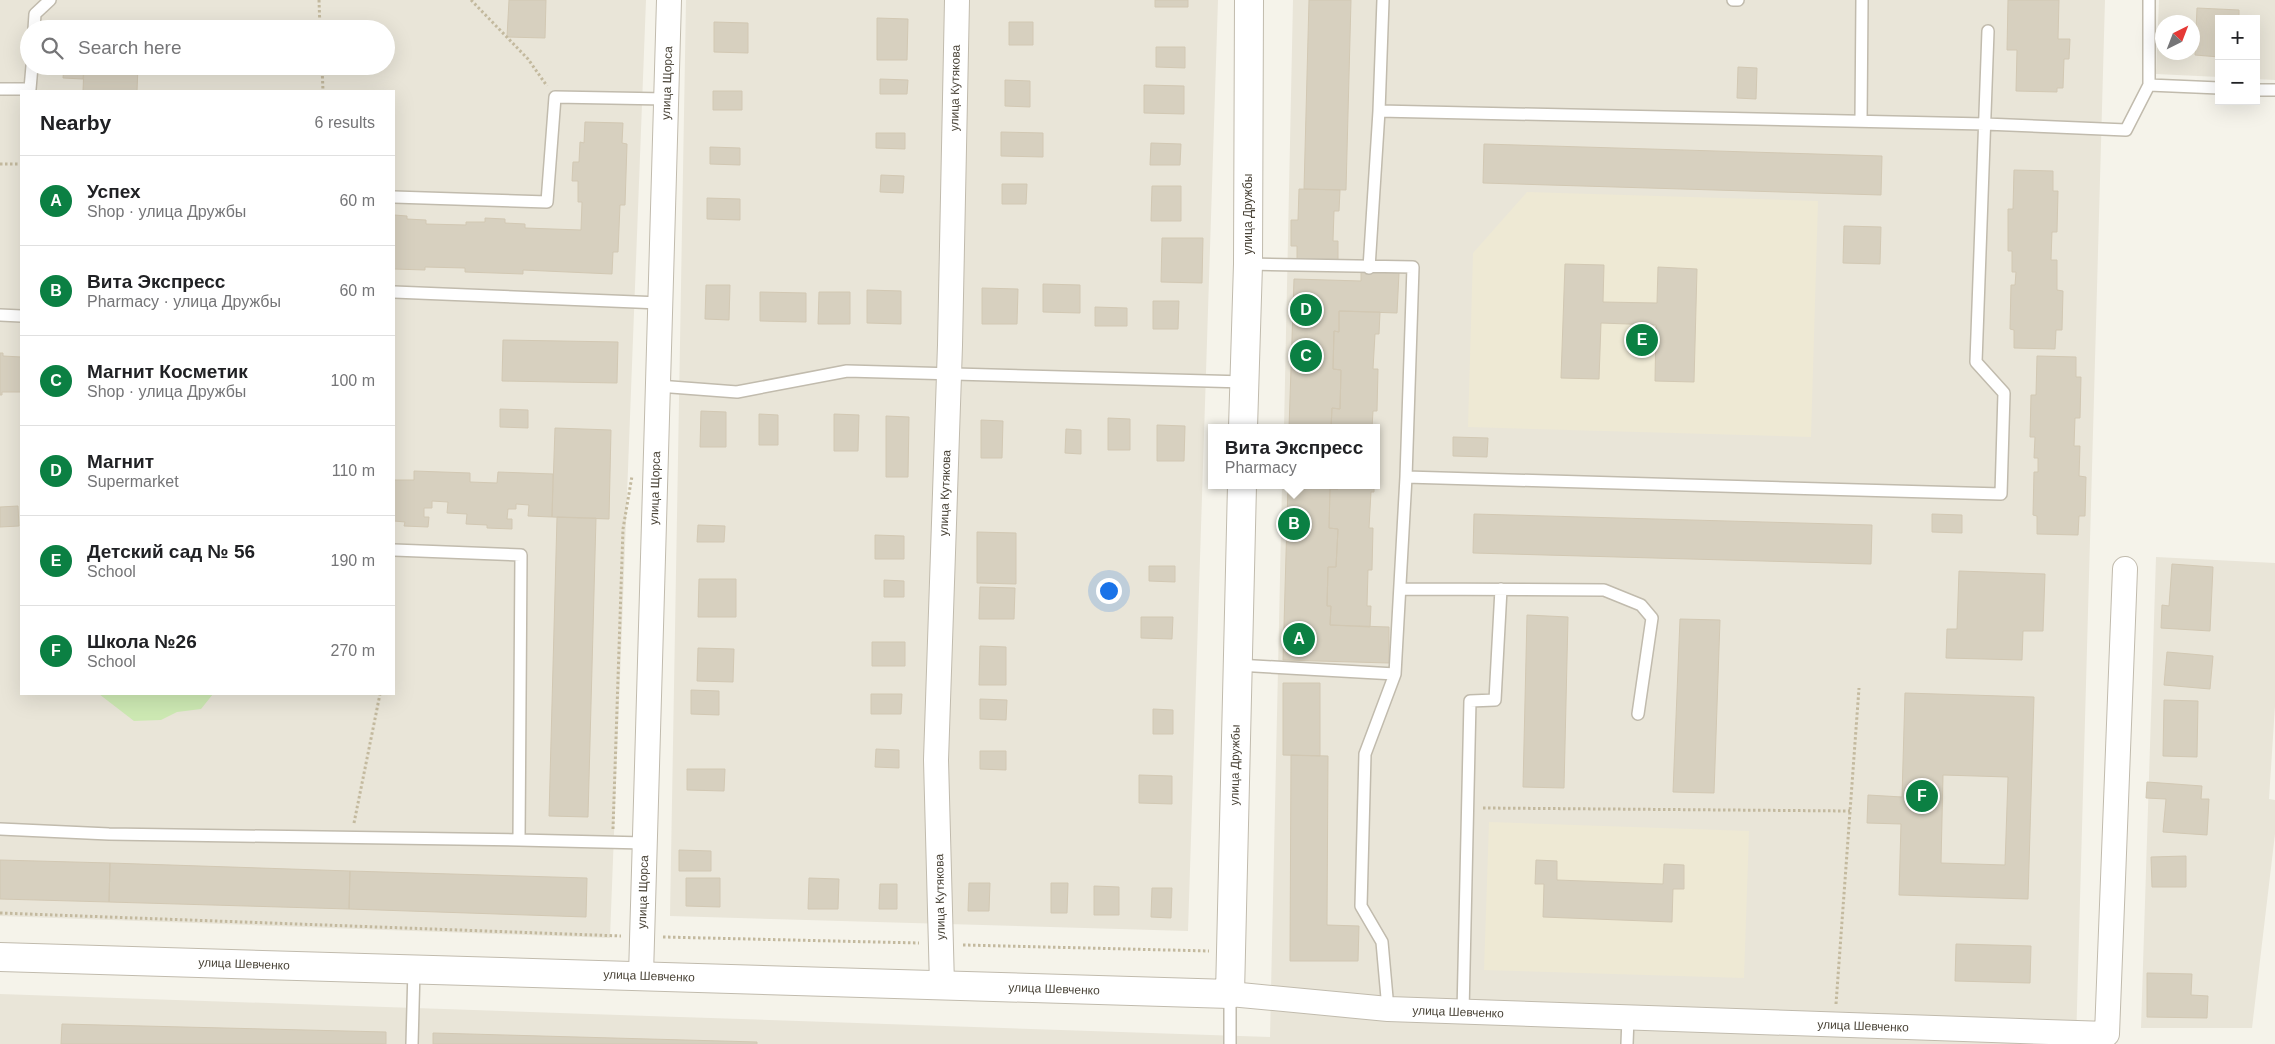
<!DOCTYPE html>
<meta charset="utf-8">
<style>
:root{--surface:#fff;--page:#f6f6f6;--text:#202124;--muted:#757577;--line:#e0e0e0;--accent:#0b8043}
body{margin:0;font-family:Helvetica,sans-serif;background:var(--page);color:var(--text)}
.controls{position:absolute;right:15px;top:15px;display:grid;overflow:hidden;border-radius:0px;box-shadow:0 5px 20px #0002}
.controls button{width:45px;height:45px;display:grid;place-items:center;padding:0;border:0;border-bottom:1px solid var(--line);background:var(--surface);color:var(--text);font:25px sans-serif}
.compass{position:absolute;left:2155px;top:15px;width:45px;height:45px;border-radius:50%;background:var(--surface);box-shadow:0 5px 20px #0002;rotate:42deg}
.you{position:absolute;left:1108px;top:590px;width:18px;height:18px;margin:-12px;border:4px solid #fff;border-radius:50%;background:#1a73e8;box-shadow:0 0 0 8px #1a73e833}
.badge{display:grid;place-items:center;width:32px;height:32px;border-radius:50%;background:var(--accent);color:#fff;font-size:16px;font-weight:700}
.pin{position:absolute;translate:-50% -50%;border:2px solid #fff;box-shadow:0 1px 5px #0006}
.popup{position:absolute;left:1208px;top:424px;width:172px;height:65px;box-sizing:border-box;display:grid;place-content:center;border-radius:0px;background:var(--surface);filter:drop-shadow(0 1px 4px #0005);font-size:16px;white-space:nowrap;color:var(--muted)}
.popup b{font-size:19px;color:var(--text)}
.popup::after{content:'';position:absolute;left:50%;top:100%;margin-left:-10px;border:10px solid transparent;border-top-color:var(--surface)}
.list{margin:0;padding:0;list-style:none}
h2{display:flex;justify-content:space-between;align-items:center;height:65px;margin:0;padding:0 20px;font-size:21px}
h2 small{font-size:16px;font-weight:400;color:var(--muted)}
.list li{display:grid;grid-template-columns:32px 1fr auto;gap:15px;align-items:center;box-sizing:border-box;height:90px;padding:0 20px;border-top:1px solid var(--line)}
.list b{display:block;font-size:19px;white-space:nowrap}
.list p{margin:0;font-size:16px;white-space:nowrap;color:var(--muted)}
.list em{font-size:16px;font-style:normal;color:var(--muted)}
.icon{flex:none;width:28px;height:28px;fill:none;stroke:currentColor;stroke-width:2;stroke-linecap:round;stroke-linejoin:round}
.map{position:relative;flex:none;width:2275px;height:1044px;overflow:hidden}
.search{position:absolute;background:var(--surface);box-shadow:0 5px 20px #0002;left:20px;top:20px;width:375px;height:55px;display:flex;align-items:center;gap:12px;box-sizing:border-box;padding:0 18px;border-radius:28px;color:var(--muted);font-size:19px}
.panel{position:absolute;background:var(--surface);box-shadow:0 5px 20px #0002;left:20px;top:90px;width:375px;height:605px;border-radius:0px}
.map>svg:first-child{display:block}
</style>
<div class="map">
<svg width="2275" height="1044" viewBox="0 0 2275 1044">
<rect width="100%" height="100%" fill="#f5f3ea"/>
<path fill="#e9e5d8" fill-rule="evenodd" d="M 0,0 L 646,0 L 610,938 L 0,916 ZM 29,29 L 386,29 L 386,66 L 29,66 ZM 21,91 L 394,91 L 394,694 L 21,694 Z
M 686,0 L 1218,0 L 1188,931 L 670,916 Z
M 1293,0 L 2105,0 L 2076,1044 L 0,1044 L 0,994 L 1270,1037 L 1282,485 L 1376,485 L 1376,428 L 1284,428 Z
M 2159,0 L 2275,0 L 2275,80 L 2256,79 L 2256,19 L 2219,19 L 2219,77 L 2156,74 ZM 2162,22 L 2192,22 L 2192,52 L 2162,52 Z
M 2156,557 L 2275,563 L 2275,706 L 2269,799 L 2275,800 L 2275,834 L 2252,1028 L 2141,1028 Z"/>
<path fill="#eee9d4" d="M 1527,192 L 1818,201 L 1811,437 L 1468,427 L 1473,253 Z
M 1489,822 L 1749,831 L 1744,978 L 1484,970 Z"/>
<path fill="#cde9b3" d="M 99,694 L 213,694 L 201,709 L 177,712 L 161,720 L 134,721 Z"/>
<path fill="#d7d0bf" stroke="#d2c8b3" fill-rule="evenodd" d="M 509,0 L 546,0 L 545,38 L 507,37 Z
M 1155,0 L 1188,0 L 1188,7 L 1155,7 Z
M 1309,0 L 1351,0 L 1346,190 L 1304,189 Z
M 2008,0 L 2059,0 L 2058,39 L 2070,39 L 2069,59 L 2064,59 L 2063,88 L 2057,88 L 2057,92 L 2016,91 L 2017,50 L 2007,50 Z
M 2197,8 L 2239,10 L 2239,19 L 2219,19 L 2219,57 L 2195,55 Z
M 877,18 L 908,19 L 907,60 L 877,60 Z
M 714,22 L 748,23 L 748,53 L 714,52 Z
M 1009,22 L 1033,22 L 1033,45 L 1009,45 Z
M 1156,47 L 1185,47 L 1185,68 L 1156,67 Z
M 64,66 L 84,66 L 83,79 L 63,78 Z
M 84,66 L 138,66 L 137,91 L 83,91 Z
M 1738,67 L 1757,68 L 1756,99 L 1737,98 Z
M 880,79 L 908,80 L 907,94 L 880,94 Z
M 1005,80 L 1030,81 L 1030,107 L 1005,106 Z
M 1144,85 L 1184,86 L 1184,114 L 1144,113 Z
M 713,91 L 742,91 L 742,110 L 713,110 Z
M 585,122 L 623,123 L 622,143 L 627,144 L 625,205 L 620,205 L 618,252 L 613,252 L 612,274 L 523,270 L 523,274 L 465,272 L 465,268 L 425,267 L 425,270 L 394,269 L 394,215 L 407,216 L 407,219 L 426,220 L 426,224 L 466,225 L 466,222 L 485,222 L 485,218 L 505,219 L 505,223 L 525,224 L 525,228 L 581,230 L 582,202 L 578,202 L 578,181 L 572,181 L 573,162 L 579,162 L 580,142 L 584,143 Z
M 1001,132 L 1043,133 L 1043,157 L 1001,156 Z
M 876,133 L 905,133 L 905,149 L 876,148 Z
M 1151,143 L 1181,144 L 1180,165 L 1150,165 Z
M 1484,144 L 1882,156 L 1881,195 L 1483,183 Z
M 710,147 L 740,148 L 740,165 L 710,164 Z
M 2014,170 L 2053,171 L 2053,191 L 2058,191 L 2057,232 L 2052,232 L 2051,260 L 2057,260 L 2057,290 L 2063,291 L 2062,330 L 2056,330 L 2055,349 L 2014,348 L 2014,330 L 2010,329 L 2011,285 L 2015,285 L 2016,272 L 2012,272 L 2012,251 L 2008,251 L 2008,209 L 2013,209 Z
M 881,175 L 904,176 L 903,193 L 880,192 Z
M 1002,184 L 1027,184 L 1026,204 L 1002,204 Z
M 1152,186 L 1181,186 L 1181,221 L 1151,221 Z
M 1299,189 L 1340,190 L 1339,211 L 1334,211 L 1333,241 L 1338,241 L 1338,265 L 1297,263 L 1297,246 L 1291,246 L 1291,220 L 1298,220 Z
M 707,198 L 740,199 L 740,220 L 707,219 Z
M 1844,226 L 1881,227 L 1880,264 L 1843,263 Z
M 1162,238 L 1203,238 L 1202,283 L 1161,282 Z
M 1565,264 L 1604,265 L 1603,302 L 1657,303 L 1658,267 L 1697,269 L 1694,382 L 1655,381 L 1656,325 L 1601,323 L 1599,379 L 1561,378 Z
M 1361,272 L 1399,273 L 1397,313 L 1339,311 L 1339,332 L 1334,331 L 1333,369 L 1341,370 L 1340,409 L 1332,408 L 1331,428 L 1289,428 L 1294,279 L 1361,281 Z
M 1043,284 L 1080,285 L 1080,313 L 1043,312 Z
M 706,285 L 730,285 L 729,320 L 705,319 Z
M 982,288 L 1018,289 L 1017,324 L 982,324 Z
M 867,290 L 901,291 L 901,324 L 867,323 Z
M 760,292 L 806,293 L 806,322 L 760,321 Z
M 819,292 L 850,292 L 850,324 L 818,324 Z
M 1153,301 L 1179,301 L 1178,329 L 1153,329 Z
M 1095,307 L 1127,308 L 1127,326 L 1095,326 Z
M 1339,311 L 1380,312 L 1379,334 L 1375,334 L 1373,369 L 1378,369 L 1377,411 L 1373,411 L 1372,428 L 1331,428 L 1332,408 L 1340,409 L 1341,370 L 1333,369 L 1334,331 L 1339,332 Z
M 503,340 L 618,342 L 617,383 L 502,381 Z
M 0,353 L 3,353 L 3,356 L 21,357 L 21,392 L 2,392 L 2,395 L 0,395 Z
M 2037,356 L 2076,357 L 2076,377 L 2081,377 L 2080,418 L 2075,418 L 2074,446 L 2080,446 L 2079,476 L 2086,477 L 2085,516 L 2079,516 L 2078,535 L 2037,534 L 2037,516 L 2033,515 L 2034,472 L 2038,472 L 2038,458 L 2034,458 L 2035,437 L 2030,437 L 2031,395 L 2036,395 Z
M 500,409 L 528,410 L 528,428 L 500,427 Z
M 701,411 L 726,412 L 726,447 L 700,447 Z
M 759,414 L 778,415 L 778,445 L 759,445 Z
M 834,414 L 859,415 L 858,451 L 834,451 Z
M 886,416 L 909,417 L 908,477 L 886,477 Z
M 1108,418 L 1130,419 L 1130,450 L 1108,450 Z
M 981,420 L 1003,421 L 1002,458 L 981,458 Z
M 1157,425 L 1185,426 L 1184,461 L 1157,461 Z
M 555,428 L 611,430 L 609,519 L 552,517 Z
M 1066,429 L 1081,430 L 1081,454 L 1065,453 Z
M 1453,437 L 1488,438 L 1487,457 L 1453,456 Z
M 414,471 L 470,473 L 470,482 L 497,483 L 498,472 L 553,474 L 552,517 L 528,516 L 529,505 L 516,504 L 516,509 L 508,509 L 507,519 L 512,519 L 512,529 L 487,528 L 487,525 L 466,524 L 467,514 L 447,513 L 448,502 L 432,501 L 432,508 L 424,508 L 424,517 L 429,517 L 428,527 L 404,526 L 405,522 L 394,521 L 394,480 L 414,480 Z
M 1288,485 L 1338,485 L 1338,489 L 1330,489 L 1329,528 L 1338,529 L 1336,567 L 1328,567 L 1327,606 L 1331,606 L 1330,625 L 1389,627 L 1389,663 L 1283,660 Z
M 1338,485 L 1374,485 L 1374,492 L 1371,492 L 1369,528 L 1373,528 L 1372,570 L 1368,570 L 1367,606 L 1371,606 L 1370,627 L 1330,625 L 1331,606 L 1327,606 L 1328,567 L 1336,567 L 1338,529 L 1329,528 L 1330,489 L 1338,489 Z
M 18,506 L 19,526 L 0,527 L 0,507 Z
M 1474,514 L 1872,525 L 1871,564 L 1473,553 Z
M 1932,514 L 1962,515 L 1962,533 L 1932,532 Z
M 557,517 L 596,518 L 588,817 L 549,816 Z
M 698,525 L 725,526 L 724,542 L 697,542 Z
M 977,532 L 1016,533 L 1016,584 L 977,583 Z
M 875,535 L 904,536 L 904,559 L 875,559 Z
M 2172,564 L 2213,567 L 2210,631 L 2161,628 L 2162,605 L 2169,606 Z
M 1149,566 L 1175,566 L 1175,582 L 1149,581 Z
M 1959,571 L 2045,574 L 2043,631 L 2023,631 L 2022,660 L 1946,658 L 1947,629 L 1957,629 Z
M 699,579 L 736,579 L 736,617 L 698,617 Z
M 884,580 L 904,581 L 904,597 L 884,597 Z
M 980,587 L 1015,588 L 1014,619 L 979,619 Z
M 1527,615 L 1568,617 L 1564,788 L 1523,787 Z
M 1141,617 L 1173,617 L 1172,639 L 1141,638 Z
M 1680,619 L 1720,620 L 1714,793 L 1673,792 Z
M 872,642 L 905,642 L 905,666 L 872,666 Z
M 980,646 L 1006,647 L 1006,685 L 979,685 Z
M 698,648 L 734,649 L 733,682 L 697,681 Z
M 2167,652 L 2213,656 L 2210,689 L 2164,685 Z
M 1283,683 L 1320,683 L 1320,756 L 1283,755 Z
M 691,690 L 719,691 L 719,715 L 691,714 Z
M 1905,693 L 2034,697 L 2028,899 L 1899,895 L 1901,824 L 1867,823 L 1868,795 L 1902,797 ZM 1943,775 L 2008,777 L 2005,865 L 1941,863 Z
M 871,694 L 902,694 L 901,714 L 871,714 Z
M 980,699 L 1007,700 L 1006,720 L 980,719 Z
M 2164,700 L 2198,701 L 2197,757 L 2163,756 Z
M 1153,709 L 1173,710 L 1173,734 L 1153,734 Z
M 876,749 L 899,750 L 899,768 L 875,767 Z
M 980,751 L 1006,751 L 1006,770 L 980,769 Z
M 1291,755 L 1328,756 L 1327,925 L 1359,926 L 1358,961 L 1290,961 Z
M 687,769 L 725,769 L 724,791 L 687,790 Z
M 1139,775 L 1172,776 L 1172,804 L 1139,803 Z
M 2147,782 L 2202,786 L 2201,799 L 2209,799 L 2207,835 L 2163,832 L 2166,799 L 2146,798 Z
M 679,850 L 711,851 L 711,871 L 679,871 Z
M 2186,856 L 2186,887 L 2152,887 L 2151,857 Z
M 0,860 L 110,863 L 109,902 L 0,899 Z
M 1536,860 L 1557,861 L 1557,880 L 1663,884 L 1664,864 L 1684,865 L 1684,889 L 1673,889 L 1672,922 L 1543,917 L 1544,884 L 1535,884 Z
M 110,863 L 350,871 L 349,909 L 109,902 Z
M 350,871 L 587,878 L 586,917 L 349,909 Z
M 686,878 L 720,878 L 720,907 L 686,906 Z
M 809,878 L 839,879 L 838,909 L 808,909 Z
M 969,883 L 990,883 L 989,911 L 968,911 Z
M 1051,883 L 1068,883 L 1067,913 L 1051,913 Z
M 880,884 L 897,884 L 897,909 L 879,909 Z
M 1094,886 L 1119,887 L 1119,915 L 1094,915 Z
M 1152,888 L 1172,888 L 1171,918 L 1151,917 Z
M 1956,944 L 2031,946 L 2030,983 L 1955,981 Z
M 2147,973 L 2192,974 L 2191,995 L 2208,996 L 2207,1018 L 2147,1017 Z
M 62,1024 L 386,1032 L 386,1044 L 61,1044 Z
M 433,1033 L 757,1042 L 757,1044 L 433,1044 Z"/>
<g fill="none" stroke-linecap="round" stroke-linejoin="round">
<g stroke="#c1bbad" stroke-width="14">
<path id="service" d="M 1733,0 L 1738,0
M 34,29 L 35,14 L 50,0
M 2149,85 L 2219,88
M 0,89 L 30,89 L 32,66
M 2256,90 L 2275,90
M 1379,111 L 1383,0
M 1861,121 L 1862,0
M 394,197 L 547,202 L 555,97 L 666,99
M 1248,264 L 1413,267 L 1406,477
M 1369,268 L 1379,111 L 1985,124 L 2126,130 L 2149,85 L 2149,0
M 394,292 L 660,303
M 0,315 L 21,316
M 658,386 L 737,392 L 847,371 L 1245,382
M 394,550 L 521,555 L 519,840 L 644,843
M 1400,589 L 1604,590 L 1641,605 L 1652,618 L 1638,714
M 1237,665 L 1395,674
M 0,829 L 109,834 L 519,840
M 1230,994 L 1230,1044
M 1388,1009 L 1382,942 L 1361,906 L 1365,754 L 1395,674 L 1406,477 L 2001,494 L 2004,393 L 1976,362 L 1988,31
M 1463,1012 L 1470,701 L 1495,700 L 1501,589
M 412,1044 L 414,969
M 1627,1044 L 1628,1018"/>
</g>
<g stroke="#c1bbad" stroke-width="26">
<path id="minor" d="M 641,975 L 669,0
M 942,985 L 936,760 L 950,345 L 957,0
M 1230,994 L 1388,1009 L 2107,1034 L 2125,569"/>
</g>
<g stroke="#c1bbad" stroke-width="30">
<path id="tertiary" d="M 1243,428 L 1248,264 L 1249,0
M 0,957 L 1230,994 L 1242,485"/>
</g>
<path stroke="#c3b99e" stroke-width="3" stroke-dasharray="2.5 2.5" stroke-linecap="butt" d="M 319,0 L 320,29
M 471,0 L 528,59 L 547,86
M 322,66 L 323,91
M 0,164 L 21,164
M 1483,808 L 1850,811
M 354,823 L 380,694
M 613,829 L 623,529 L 632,476
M 0,913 L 621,936
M 663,937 L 919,943
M 963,945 L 1209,951
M 1836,1004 L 1859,688"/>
<use href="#service" stroke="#fff" stroke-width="11"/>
<use href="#minor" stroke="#fff" stroke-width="24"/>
<use href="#tertiary" stroke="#fff" stroke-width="28"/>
</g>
<g text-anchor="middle" stroke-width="4.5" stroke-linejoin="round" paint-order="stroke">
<g font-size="12" fill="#4a4438" stroke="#fff">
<text transform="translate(667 83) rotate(-88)" y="4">улица Щорса</text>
<text transform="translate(955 88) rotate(-89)" y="4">улица Кутякова</text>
<text transform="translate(1248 214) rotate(-90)" y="4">улица Дружбы</text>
<text transform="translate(655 488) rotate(-88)" y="4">улица Щорса</text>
<text transform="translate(945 493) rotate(-88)" y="4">улица Кутякова</text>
<text transform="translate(1235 765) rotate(-89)" y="4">улица Дружбы</text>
<text transform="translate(643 892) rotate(-88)" y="4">улица Щорса</text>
<text transform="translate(940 897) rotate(-91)" y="4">улица Кутякова</text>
<text transform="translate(244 964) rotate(2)" y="4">улица Шевченко</text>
<text transform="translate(649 976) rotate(2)" y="4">улица Шевченко</text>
<text transform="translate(1054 989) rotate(2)" y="4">улица Шевченко</text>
<text transform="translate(1458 1012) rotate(2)" y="4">улица Шевченко</text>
<text transform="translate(1863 1026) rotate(2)" y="4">улица Шевченко</text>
</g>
</g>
</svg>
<div class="controls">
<button>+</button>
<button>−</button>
</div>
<svg class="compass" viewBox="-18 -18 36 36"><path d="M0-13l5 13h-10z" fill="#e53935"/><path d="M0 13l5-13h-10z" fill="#757577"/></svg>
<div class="you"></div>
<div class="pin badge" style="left:1299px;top:639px">A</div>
<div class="pin badge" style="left:1294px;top:524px">B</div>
<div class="popup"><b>Вита Экспресс</b>Pharmacy</div>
<div class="pin badge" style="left:1306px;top:356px">C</div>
<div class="pin badge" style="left:1306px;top:310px">D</div>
<div class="pin badge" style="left:1642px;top:340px">E</div>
<div class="pin badge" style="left:1922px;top:796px">F</div>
<div class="search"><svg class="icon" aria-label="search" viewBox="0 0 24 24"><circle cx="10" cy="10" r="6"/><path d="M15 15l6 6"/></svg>Search here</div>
<section class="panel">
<h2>Nearby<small>6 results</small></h2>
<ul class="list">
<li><span class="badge">A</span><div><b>Успех</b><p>Shop · улица Дружбы</p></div><em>60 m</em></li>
<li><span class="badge">B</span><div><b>Вита Экспресс</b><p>Pharmacy · улица Дружбы</p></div><em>60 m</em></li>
<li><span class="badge">C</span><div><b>Магнит Косметик</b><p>Shop · улица Дружбы</p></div><em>100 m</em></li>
<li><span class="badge">D</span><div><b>Магнит</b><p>Supermarket</p></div><em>110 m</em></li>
<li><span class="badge">E</span><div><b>Детский сад № 56</b><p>School</p></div><em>190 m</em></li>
<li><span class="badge">F</span><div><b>Школа №26</b><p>School</p></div><em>270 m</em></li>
</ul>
</section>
</div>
